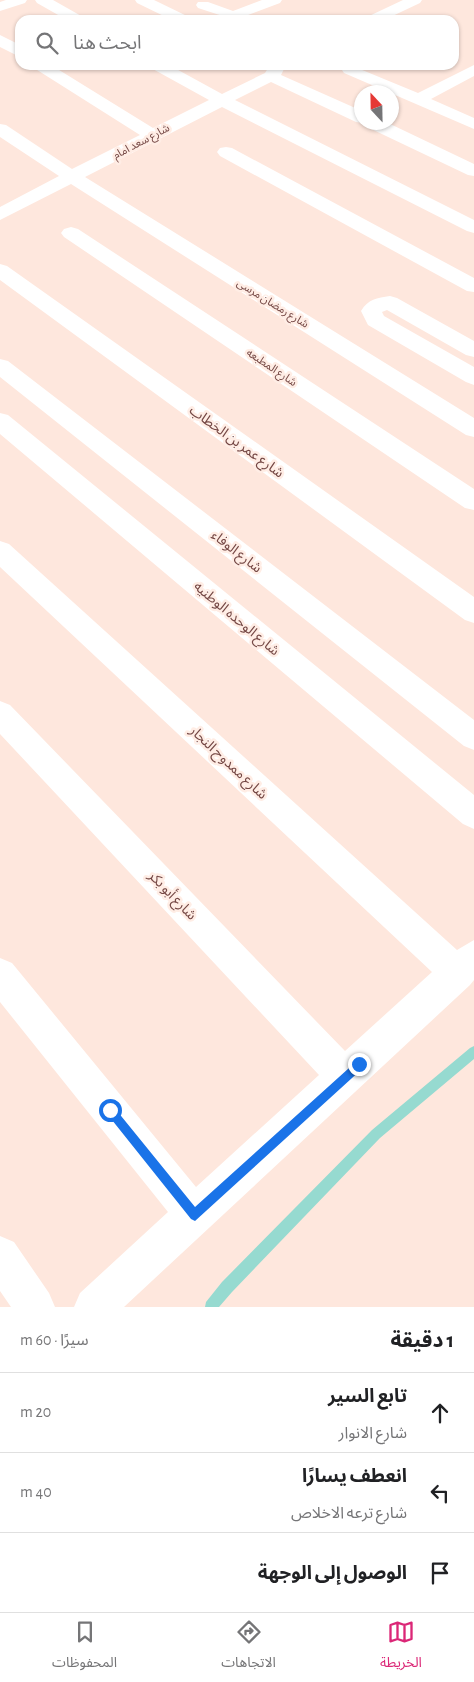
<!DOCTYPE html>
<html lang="ar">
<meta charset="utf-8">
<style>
:root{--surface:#fff;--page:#f6f6f6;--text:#202124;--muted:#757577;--line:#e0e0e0;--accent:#db2777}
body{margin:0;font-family:"Alegreya Sans","Noto Sans Arabic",sans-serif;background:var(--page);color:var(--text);direction:rtl}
.compass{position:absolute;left:354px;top:85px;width:45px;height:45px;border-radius:50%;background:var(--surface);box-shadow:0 1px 4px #0004;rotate:338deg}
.stop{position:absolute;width:15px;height:15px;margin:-11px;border:4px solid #1a73e8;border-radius:50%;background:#fff}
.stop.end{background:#1a73e8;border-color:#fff;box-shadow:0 1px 5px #0008}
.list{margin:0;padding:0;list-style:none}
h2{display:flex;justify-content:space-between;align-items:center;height:65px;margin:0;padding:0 20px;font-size:21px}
h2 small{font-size:16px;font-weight:400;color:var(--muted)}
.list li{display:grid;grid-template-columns:32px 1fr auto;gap:15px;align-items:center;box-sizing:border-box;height:80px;padding:0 20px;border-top:1px solid var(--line)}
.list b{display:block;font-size:19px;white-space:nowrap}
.list p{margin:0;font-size:16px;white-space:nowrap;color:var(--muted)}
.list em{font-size:16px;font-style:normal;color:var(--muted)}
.icon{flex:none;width:28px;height:28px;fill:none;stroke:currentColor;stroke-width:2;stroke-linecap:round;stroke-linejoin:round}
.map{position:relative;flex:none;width:474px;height:1307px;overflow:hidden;direction:ltr}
.search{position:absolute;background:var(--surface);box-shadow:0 1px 4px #0004;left:15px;right:15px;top:15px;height:55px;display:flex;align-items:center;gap:12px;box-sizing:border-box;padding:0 18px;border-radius:15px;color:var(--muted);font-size:19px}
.sheet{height:305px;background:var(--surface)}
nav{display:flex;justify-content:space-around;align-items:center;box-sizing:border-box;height:70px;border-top:1px solid var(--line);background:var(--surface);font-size:14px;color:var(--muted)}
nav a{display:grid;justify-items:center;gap:2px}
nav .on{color:var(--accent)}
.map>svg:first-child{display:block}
</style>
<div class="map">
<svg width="474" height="1307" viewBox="0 0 474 1307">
<rect width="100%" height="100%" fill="#fee7dd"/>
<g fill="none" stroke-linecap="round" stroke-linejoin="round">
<path fill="#96dad0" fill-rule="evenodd" d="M 474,1046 L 474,1059 L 380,1138 L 232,1292 L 219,1307 L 205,1307 L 206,1302 L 222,1282 L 372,1130 L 470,1048 Z"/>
<path fill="#fff" fill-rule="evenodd" d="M 6,0 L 27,0 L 25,3 L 0,11 L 0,2 Z
M 35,0 L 53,0 L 83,17 L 85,20 L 67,20 L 37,3 Z
M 135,0 L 154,0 L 189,17 L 191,20 L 172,20 L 137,3 Z
M 262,0 L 282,0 L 280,3 L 235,20 L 198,8 L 196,5 L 198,2 L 208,2 L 233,11 Z
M 403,0 L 422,0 L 420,3 L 384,20 L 365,20 L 367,17 Z
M 0,35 L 20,45 L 20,57 L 0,47 Z
M 32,65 L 51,65 L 153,128 L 209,100 L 151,68 L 149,65 L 169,65 L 222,94 L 265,73 L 270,65 L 286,65 L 281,75 L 362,111 L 362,122 L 386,122 L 474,164 L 474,176 L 468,175 L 365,126 L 363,123 L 356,122 L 271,82 L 235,100 L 474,220 L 474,233 L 467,231 L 222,107 L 85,177 L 474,418 L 474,437 L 466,435 L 71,184 L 0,220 L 0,207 L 59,176 L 0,137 L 0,124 L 6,125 L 72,169 L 140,135 L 34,68 Z
M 350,65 L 418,93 L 474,65 L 474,76 L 431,99 L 474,118 L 474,129 L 344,73 L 342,70 L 344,67 Z
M 226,147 L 232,148 L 474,278 L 474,292 L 467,291 L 220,156 L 217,152 L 220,148 Z
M 71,227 L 78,229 L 474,489 L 474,510 L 465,508 L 64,237 L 61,233 L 64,229 Z
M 0,264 L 7,266 L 474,597 L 474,623 L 465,620 L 0,280 Z
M 390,296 L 397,298 L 474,341 L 474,357 L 466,355 L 387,310 L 382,312 L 384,316 L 474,367 L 474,385 L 466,382 L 368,325 L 361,311 C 368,299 377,298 390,296 Z
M 0,359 L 8,361 L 474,720 L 474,750 L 464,746 L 0,377 Z
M 0,413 L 8,415 L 474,795 L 474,829 L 463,824 L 0,434 Z
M 0,541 L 9,544 L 457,950 L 474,940 L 474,980 L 470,985 L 124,1307 L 74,1307 L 80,1293 L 168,1212 L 0,1002 L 0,958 L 12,963 L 196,1187 L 319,1075 L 0,734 L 0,701 L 10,705 L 345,1051 L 432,972 L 0,567 Z
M 0,1236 L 14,1242 L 49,1293 L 55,1307 L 11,1307 L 0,1291 Z"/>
</g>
<path fill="#1a73e8" d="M 359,1059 L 363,1060 L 365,1064 L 363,1068 L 195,1221 L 191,1219 L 104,1110 L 106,1106 L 110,1104 L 113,1106 L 195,1207 Z"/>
<g text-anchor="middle" stroke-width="5" stroke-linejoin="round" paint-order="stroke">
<g font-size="11" fill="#744744" stroke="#ffede5">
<text transform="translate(141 141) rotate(-28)" y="4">شارع سعد امام</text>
<text transform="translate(273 303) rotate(32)" y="4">شارع رمضان مرسى</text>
<text transform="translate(272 367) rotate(34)" y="4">شارع المطبعه</text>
</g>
<g font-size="14" fill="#744744" stroke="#ffede5">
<text transform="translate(237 441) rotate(36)" y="5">شارع عمر بن الخطاب</text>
<text transform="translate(237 551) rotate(38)" y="5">شارع الوفاء</text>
<text transform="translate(237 618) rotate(40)" y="5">شارع الوحده الوطنيه</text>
<text transform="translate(229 762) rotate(43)" y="5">شارع ممدوح النجار</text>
<text transform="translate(173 895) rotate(46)" y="5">شارع أبو بكر</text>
</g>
</g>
</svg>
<svg class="compass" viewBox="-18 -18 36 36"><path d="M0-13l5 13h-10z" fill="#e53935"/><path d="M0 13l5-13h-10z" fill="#757577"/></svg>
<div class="stop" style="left:110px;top:1110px"></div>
<div class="stop end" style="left:359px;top:1064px"></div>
<div class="search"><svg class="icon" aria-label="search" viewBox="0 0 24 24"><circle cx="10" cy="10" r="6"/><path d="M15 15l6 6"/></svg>ابحث هنا</div>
</div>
<section class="sheet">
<h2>1 دقيقة<small>سيرًا · 60 m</small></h2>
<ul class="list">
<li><svg class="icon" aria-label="ahead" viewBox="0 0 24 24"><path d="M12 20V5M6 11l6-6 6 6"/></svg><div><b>تابع السير</b><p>شارع الانوار</p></div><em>20 m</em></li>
<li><svg class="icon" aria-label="left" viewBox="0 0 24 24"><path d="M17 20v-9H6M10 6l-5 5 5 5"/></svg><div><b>انعطف يسارًا</b><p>شارع ترعه الاخلاص</p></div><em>40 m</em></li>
<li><svg class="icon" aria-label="arrive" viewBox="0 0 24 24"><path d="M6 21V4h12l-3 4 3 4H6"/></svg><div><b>الوصول إلى الوجهة</b></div></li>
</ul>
</section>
<nav>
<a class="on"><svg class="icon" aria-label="map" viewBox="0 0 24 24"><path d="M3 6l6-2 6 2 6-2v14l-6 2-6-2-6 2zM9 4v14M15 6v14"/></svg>الخريطة</a>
<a><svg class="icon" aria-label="directions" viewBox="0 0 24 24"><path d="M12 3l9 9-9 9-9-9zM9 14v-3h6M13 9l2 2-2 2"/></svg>الاتجاهات</a>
<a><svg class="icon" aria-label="saved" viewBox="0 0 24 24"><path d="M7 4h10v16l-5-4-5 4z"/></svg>المحفوظات</a>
</nav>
